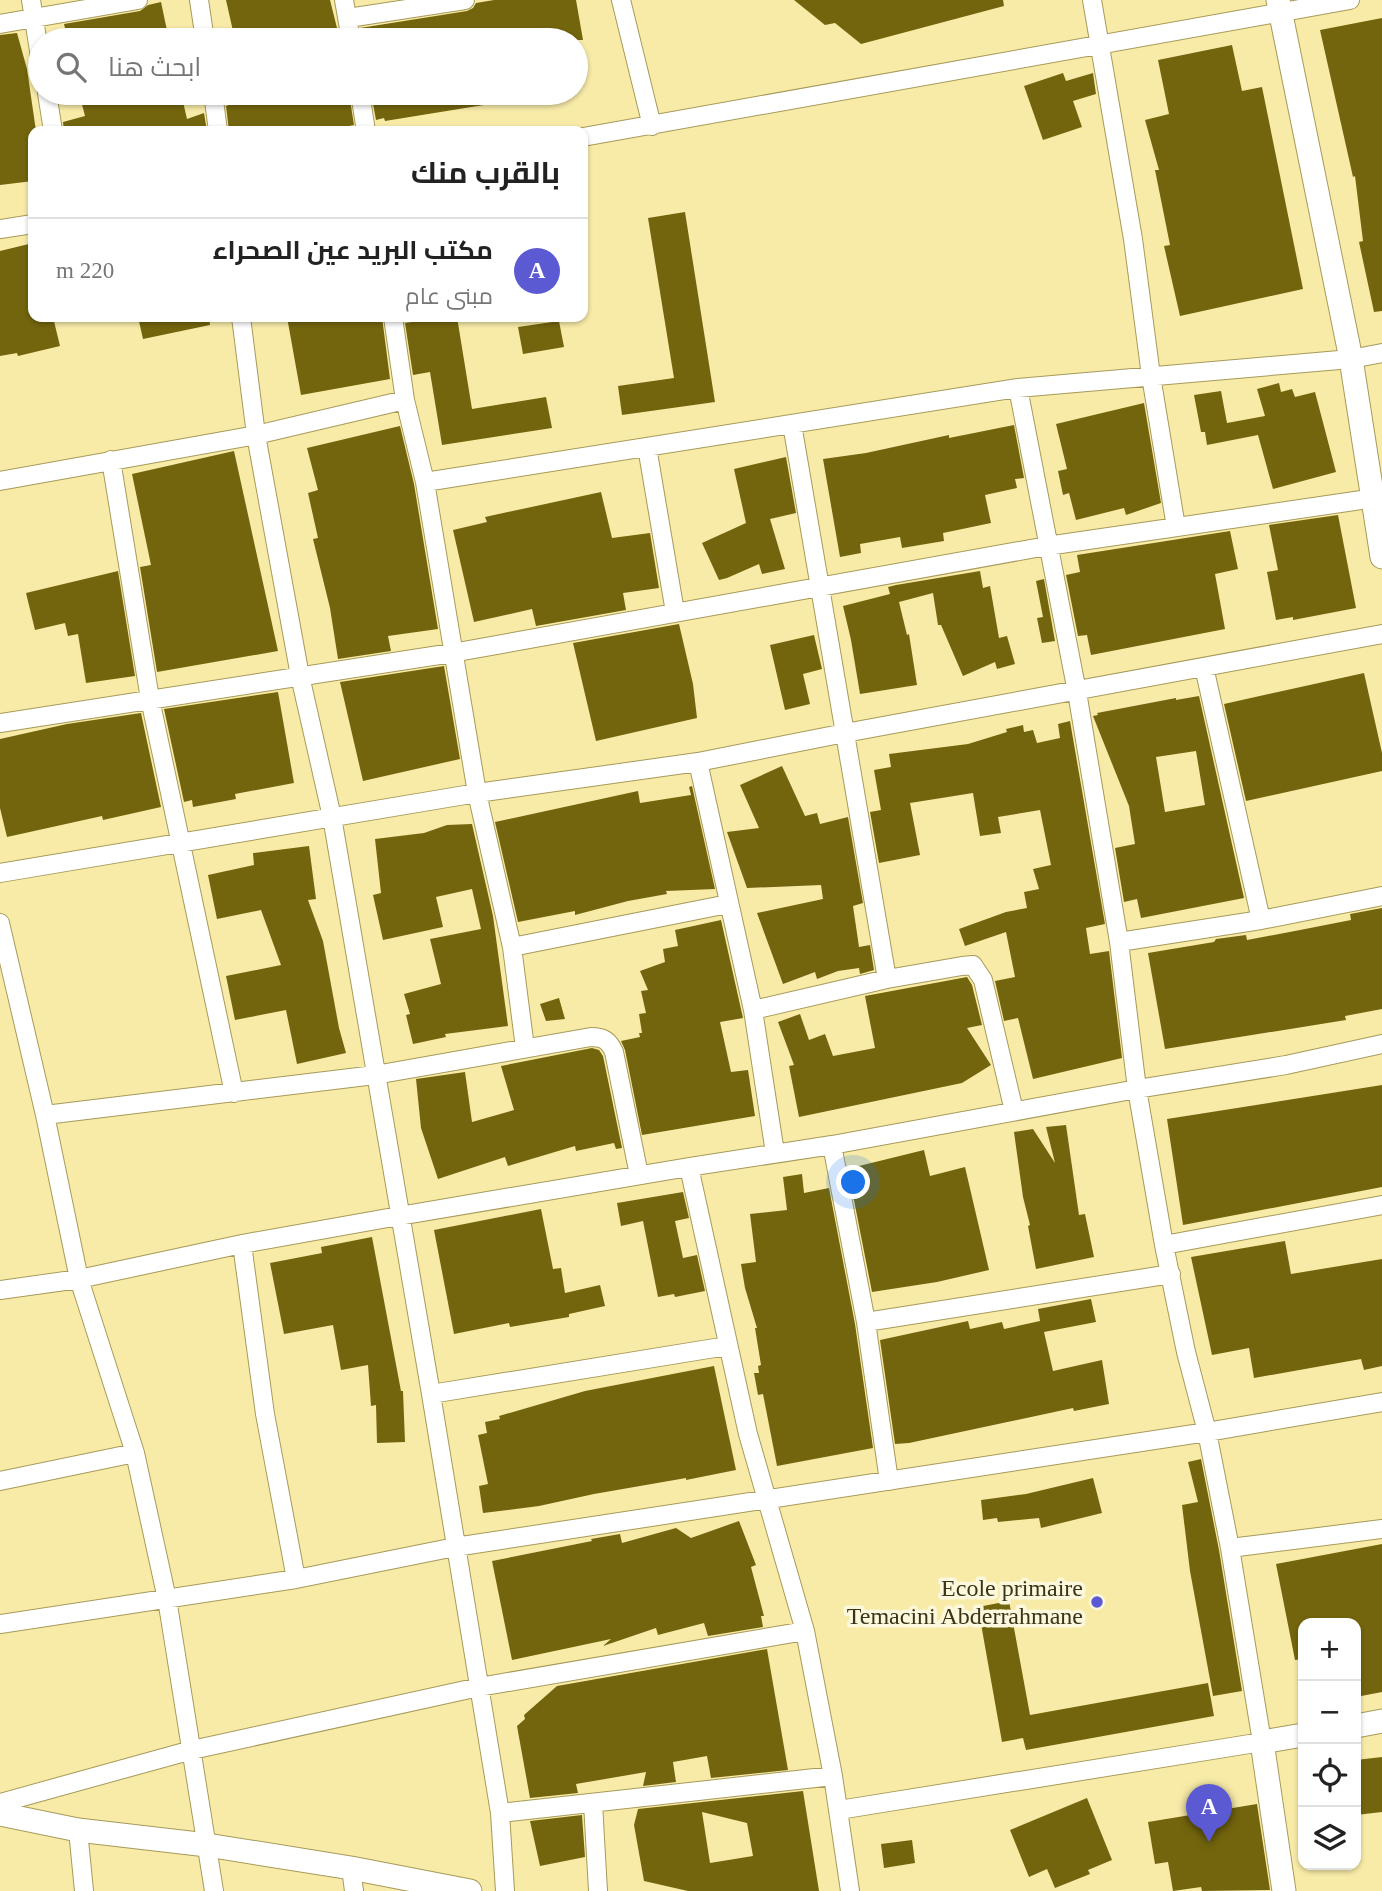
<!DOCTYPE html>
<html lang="ar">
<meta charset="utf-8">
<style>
:root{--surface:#fff;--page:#f2f2f2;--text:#222;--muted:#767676;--line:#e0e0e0;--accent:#5b5ad2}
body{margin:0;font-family:"Times New Roman",Cairo,serif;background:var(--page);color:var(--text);direction:rtl}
.controls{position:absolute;right:21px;bottom:21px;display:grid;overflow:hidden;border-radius:14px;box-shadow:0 2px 5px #0004}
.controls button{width:63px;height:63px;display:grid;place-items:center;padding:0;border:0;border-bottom:2px solid var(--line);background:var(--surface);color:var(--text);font:35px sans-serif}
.you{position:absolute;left:854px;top:1183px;width:24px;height:24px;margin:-18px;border:5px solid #fff;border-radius:50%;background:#1a73e8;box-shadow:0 0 0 10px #1a73e833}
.badge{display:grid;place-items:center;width:46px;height:46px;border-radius:50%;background:var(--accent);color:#fff;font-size:23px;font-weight:700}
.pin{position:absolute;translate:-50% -58px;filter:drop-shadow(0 2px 4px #0008)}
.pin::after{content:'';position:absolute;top:37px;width:24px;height:21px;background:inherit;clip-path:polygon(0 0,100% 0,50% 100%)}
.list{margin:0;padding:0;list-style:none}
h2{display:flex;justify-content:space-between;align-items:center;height:91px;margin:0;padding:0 28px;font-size:30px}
h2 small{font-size:23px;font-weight:400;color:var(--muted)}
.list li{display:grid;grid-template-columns:46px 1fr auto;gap:21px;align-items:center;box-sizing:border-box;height:105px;padding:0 28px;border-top:2px solid var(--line)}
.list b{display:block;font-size:26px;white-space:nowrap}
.list p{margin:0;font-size:23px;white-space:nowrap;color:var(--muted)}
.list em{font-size:23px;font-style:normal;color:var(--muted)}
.icon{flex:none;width:38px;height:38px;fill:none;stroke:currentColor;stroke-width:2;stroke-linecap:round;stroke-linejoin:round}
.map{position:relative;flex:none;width:1382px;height:1891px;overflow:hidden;direction:ltr}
.search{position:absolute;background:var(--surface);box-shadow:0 2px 5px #0004;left:28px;top:28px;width:560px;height:77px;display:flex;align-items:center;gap:18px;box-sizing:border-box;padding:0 24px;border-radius:38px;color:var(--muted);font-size:26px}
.panel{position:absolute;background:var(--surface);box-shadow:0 2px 5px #0004;left:28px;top:126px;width:560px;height:196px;border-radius:14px;direction:rtl}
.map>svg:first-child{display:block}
</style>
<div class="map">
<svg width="1382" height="1891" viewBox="0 0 1382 1891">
<rect width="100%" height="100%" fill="#f8eba8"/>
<path fill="#73650d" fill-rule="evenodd" d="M 226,0 L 330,0 L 340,40 L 235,40 Z
M 494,0 L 576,0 L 583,40 L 362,40 L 360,28 L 467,11 L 473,8 L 476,3 Z
M 794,0 L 1003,0 L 1004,6 L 861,44 L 835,23 L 825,25 Z
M 161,2 L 169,40 L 68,40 L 64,24 L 140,11 L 148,5 Z
M 1382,18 L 1382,311 L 1374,312 L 1359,242 L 1363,241 L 1355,176 L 1353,177 L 1320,30 Z
M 17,33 L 27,69 L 36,131 L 33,131 L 33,181 L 0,185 L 0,35 Z
M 1232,45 L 1242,91 L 1262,87 L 1303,289 L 1180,316 L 1164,246 L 1170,245 L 1155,170 L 1159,170 L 1145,120 L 1169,114 L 1158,60 Z
M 1063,73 L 1066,81 L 1093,73 L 1096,94 L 1073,101 L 1082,127 L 1043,140 L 1024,86 Z
M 79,93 L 181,93 L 187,119 L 204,113 L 207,131 L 64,131 L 63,122 L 85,116 Z
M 247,93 L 349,93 L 354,125 L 325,131 L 229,131 L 226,106 L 249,98 Z
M 371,93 L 495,93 L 496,103 L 385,121 L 384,118 L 376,120 Z
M 685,212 L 715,402 L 622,415 L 618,386 L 674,378 L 648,218 Z
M 33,243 L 33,317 L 53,317 L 60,346 L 18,356 L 17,353 L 0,356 L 0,251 Z
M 138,317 L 209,317 L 210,325 L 143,339 Z
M 287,317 L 382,317 L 390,379 L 301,395 Z
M 444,317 L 457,317 L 472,409 L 546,397 L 552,428 L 442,445 L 430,372 L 413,375 L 405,323 Z
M 559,321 L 564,347 L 523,354 L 518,327 Z
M 1279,383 L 1281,392 L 1292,389 L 1295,397 L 1315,392 L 1336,472 L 1273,489 L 1258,435 L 1207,445 L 1205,432 L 1201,432 L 1194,395 L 1221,391 L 1227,423 L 1265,416 L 1257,389 Z
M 1144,403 L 1161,503 L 1126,515 L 1124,508 L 1076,520 L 1069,493 L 1063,495 L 1058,471 L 1067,469 L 1056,424 Z
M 1014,425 L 1024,478 L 1015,479 L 1017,488 L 985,495 L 991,523 L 943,533 L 944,541 L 902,548 L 900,537 L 860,544 L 861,553 L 840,557 L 823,459 L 866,453 L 949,435 L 949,438 Z
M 400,426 L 414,484 L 438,629 L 388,636 L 391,651 L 338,659 L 330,608 L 313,539 L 318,538 L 308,493 L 318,490 L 307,448 Z
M 234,451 L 278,651 L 157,672 L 140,567 L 151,565 L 132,474 Z
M 786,457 L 796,513 L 770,519 L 785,569 L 762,574 L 759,564 L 727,578 L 719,580 L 702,543 L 746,523 L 734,469 Z
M 601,492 L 612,538 L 650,533 L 659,588 L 623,593 L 626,610 L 536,626 L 532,609 L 474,622 L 453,530 L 487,522 L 485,517 Z
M 1338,515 L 1356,608 L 1293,620 L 1293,617 L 1276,620 L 1267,572 L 1278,570 L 1269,525 Z
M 1230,531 L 1238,569 L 1215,574 L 1225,629 L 1091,655 L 1087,635 L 1078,636 L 1066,575 L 1080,572 L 1077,555 Z
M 118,571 L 135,676 L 86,683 L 78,634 L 68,636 L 65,623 L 35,630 L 26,593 Z
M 980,571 L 983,588 L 990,586 L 999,638 L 1007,636 L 1015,664 L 997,669 L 995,662 L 963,676 L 941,625 L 938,625 L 933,593 L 899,602 L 907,635 L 909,634 L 917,685 L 860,694 L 851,640 L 843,606 L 890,594 L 888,587 L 896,585 Z
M 1044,579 L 1055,641 L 1042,643 L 1037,618 L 1043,617 L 1036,581 Z
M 679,624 L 693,684 L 697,718 L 596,741 L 573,643 Z
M 814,635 L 822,669 L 803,674 L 810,704 L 785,710 L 770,645 Z
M 444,666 L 460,759 L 363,781 L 340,682 Z
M 1364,673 L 1382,753 L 1382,771 L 1246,801 L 1224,704 Z
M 278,692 L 294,783 L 235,794 L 236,799 L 193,807 L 192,800 L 184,802 L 164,709 Z
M 1199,696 L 1244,898 L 1141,918 L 1137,899 L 1124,902 L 1115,848 L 1135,844 L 1129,806 L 1093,716 L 1098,715 L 1097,713 L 1176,698 L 1176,700 ZM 1196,751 L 1205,805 L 1165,812 L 1156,757 Z
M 141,713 L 161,807 L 103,820 L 102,816 L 7,837 L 0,808 L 0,739 L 67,724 Z
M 1070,721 L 1105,924 L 1086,928 L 1090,954 L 1109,951 L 1122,1058 L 1033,1079 L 1018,1018 L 1004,1021 L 995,981 L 1015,977 L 1006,932 L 965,946 L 959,929 L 1006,912 L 1027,908 L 1024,892 L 1039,889 L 1033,869 L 1051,865 L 1040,810 L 998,817 L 1001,833 L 980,836 L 973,793 L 910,803 L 920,855 L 879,863 L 870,812 L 881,810 L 874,770 L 891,767 L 889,754 L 968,744 L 1007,732 L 1006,729 L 1023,725 L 1024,732 L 1033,730 L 1037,743 L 1060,738 L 1058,724 Z
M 782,766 L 805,816 L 817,813 L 820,824 L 848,817 L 863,903 L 853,906 L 859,947 L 870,945 L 874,970 L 860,974 L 859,968 L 838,971 L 817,979 L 815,972 L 783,984 L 757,913 L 823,899 L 821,885 L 747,888 L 727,832 L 759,828 L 740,785 Z
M 692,786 L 715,889 L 666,891 L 667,894 L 628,901 L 575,915 L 575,911 L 518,922 L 495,822 L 638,791 L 640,803 L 691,795 L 689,787 Z
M 472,824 L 493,916 L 508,1026 L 445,1034 L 446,1037 L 413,1044 L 406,1015 L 410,1014 L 404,994 L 441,984 L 430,939 L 481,929 L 472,889 L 436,897 L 443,927 L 383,940 L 373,895 L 381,893 L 375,839 L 424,833 L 447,825 Z
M 309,846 L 316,899 L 308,900 L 323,941 L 339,1028 L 346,1053 L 297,1064 L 286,1010 L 235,1020 L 226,976 L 281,965 L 261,910 L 217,919 L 208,875 L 254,865 L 253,853 Z
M 1382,908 L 1382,1009 L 1345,1016 L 1346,1020 L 1165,1049 L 1148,953 L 1214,942 L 1216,939 L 1246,935 L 1247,940 L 1300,930 L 1351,920 L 1350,914 Z
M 721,920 L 743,1018 L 720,1022 L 731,1072 L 748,1070 L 755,1116 L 642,1135 L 625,1050 L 621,1041 L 640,1037 L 639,1033 L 642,1033 L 639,1014 L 646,1013 L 641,991 L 648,990 L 640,971 L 665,962 L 663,949 L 678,946 L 675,930 Z
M 967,977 L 972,985 L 982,1025 L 967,1028 L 991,1065 L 962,1083 L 799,1117 L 789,1066 L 794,1065 L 778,1022 L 800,1014 L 809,1040 L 825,1034 L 833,1056 L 875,1048 L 865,996 Z
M 559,998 L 565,1019 L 546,1021 L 540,1004 Z
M 592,1048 L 599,1050 L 603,1056 L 622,1148 L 616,1149 L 614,1143 L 576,1151 L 575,1146 L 508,1166 L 505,1157 L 438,1179 L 421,1128 L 416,1079 L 465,1072 L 472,1122 L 514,1110 L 501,1066 Z
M 1382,1085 L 1382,1187 L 1183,1225 L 1167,1119 Z
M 1066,1125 L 1079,1215 L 1085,1214 L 1094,1257 L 1036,1269 L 1028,1226 L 1030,1225 L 1023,1197 L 1014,1132 L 1033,1129 L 1055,1163 L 1046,1127 Z
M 924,1150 L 930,1176 L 965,1167 L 989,1270 L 937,1282 L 872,1292 L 851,1185 L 863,1183 L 859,1166 Z
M 802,1174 L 804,1193 L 829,1188 L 855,1324 L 873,1448 L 777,1466 L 763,1394 L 758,1395 L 754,1373 L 759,1373 L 758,1366 L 761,1365 L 755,1328 L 757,1328 L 745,1288 L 741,1264 L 756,1262 L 750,1214 L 787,1210 L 783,1177 Z
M 683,1192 L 689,1218 L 675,1221 L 683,1258 L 697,1255 L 705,1291 L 675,1297 L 674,1294 L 658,1297 L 643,1221 L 621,1226 L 617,1203 Z
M 541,1209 L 553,1269 L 561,1268 L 565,1293 L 600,1285 L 605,1306 L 569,1314 L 569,1317 L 510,1327 L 509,1323 L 454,1334 L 434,1230 Z
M 372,1237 L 401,1391 L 403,1391 L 405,1442 L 377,1443 L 376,1405 L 371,1406 L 368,1365 L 341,1370 L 333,1325 L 284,1334 L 270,1263 L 322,1253 L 321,1247 Z
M 1285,1241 L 1291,1274 L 1382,1259 L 1382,1366 L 1364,1370 L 1361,1359 L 1254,1378 L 1249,1348 L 1212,1355 L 1191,1257 Z
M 1091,1299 L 1096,1322 L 1044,1332 L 1053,1371 L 1102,1360 L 1109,1404 L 1074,1411 L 1073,1408 L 909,1443 L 895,1444 L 880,1340 L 968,1321 L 970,1329 L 1002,1322 L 1004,1329 L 1040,1321 L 1038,1309 Z
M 714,1366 L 736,1470 L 686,1480 L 686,1478 L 594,1494 L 539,1506 L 483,1513 L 479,1486 L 488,1484 L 478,1435 L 487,1433 L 485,1422 L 500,1419 L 499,1416 L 585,1391 Z
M 1201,1459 L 1219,1550 L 1242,1691 L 1213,1696 L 1190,1571 L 1182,1505 L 1198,1502 L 1188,1462 Z
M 1093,1478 L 1102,1513 L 1041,1528 L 1039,1518 L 998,1522 L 997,1518 L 983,1520 L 981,1500 L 1026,1494 Z
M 739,1521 L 756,1565 L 751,1567 L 764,1616 L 761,1616 L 763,1627 L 708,1636 L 704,1623 L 658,1635 L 656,1628 L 603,1646 L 611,1639 L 512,1660 L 492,1561 L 592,1541 L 591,1539 L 620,1534 L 622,1543 L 676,1528 L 691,1538 Z
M 1382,1544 L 1382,1692 L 1356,1697 L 1356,1623 L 1303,1623 L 1303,1659 L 1295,1660 L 1276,1564 Z
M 1009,1601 L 1030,1715 L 1208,1683 L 1214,1716 L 1026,1750 L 1023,1738 L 1002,1742 L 978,1607 Z
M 767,1649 L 788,1770 L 711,1778 L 707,1756 L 673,1762 L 676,1782 L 643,1786 L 646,1772 L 576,1784 L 578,1793 L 530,1798 L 517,1726 L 525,1719 L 524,1715 L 557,1686 Z
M 1382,1757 L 1382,1812 L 1356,1815 L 1356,1760 Z
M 803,1791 L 819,1891 L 688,1891 L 644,1881 L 634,1825 L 638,1809 ZM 702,1812 L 747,1823 L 753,1856 L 710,1863 Z
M 1087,1798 L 1112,1860 L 1088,1870 L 1090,1874 L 1055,1888 L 1047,1869 L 1029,1877 L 1010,1830 Z
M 1257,1804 L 1270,1890 L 1202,1891 L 1201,1887 L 1173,1891 L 1168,1862 L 1155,1864 L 1148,1822 Z
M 582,1815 L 585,1857 L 540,1866 L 530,1821 Z
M 912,1840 L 915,1863 L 884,1868 L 881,1844 Z"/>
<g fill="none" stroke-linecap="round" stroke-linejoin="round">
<g stroke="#a79a5a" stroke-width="20">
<path id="minor" d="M 31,0 L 40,57
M 199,0 L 205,40
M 344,0 L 351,40
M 621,0 L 652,126
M 1092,0 L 1133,239 L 1151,376 L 1176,527
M 348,18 L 465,0
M 0,24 L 138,0
M 47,93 L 53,131
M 213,93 L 218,131
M 360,93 L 366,131
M 583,137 L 1350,0
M 0,229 L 33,224
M 241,317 L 256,435 L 300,676 L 332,817 L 431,1394 L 500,1813 L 505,1891
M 393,317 L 405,400 L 425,482 L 477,793 L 512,947 L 525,1048
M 647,447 L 675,612
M 111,460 L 150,699 L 234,1093
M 0,481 L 256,435 L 405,400
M 425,482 L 1018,388 L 1351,359 L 1382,353
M 0,723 L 452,653 L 1047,546 L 1382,497
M 698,762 L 753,1010 L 775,1153
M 0,873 L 477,793 L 698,762 L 845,733 L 1382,634
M 1261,920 L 1382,896
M 0,923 L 45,1115 L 79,1279 L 135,1453 L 167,1599 L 214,1891
M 1119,942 L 1261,920 L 1204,667
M 512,947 L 728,904
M 887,979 L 962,966 L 973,965 L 983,980 L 1014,1111
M 753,1010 L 887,979 L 792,424
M 45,1115 L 375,1075 L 591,1037 C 604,1037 609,1041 614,1052 L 639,1175
M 832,1145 L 866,1322 L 889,1481
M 689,1167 L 748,1434 L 805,1631 L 833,1776 L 850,1891
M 242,1244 L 265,1414 L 296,1579
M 1164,1245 L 1382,1205
M 0,1290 L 79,1279 L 242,1244 L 399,1216 L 689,1167 L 832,1145 L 1137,1089 L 1286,1065 L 1382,1044
M 866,1322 L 1171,1274
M 431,1394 L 727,1346
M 0,1481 L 135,1453
M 1230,1548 L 1382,1529
M 0,1624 L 296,1579 L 455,1547 L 1207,1432 L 1382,1402
M 0,1803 L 192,1750 L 479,1687 L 805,1631
M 593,1803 L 598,1891
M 839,1810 L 1262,1742 L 1230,1548 L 1207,1432 L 1186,1352 L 1164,1245 L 1137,1089 L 1119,942 L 1077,692 L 1018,388
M 500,1813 L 833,1776
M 78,1830 L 84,1891
M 351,1868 L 354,1891"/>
</g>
<g stroke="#a79a5a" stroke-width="25">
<path id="tertiary" d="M 1278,0 L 1351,359 L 1382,557
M 1356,1726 L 1382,1721
M 0,1814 L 78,1830 L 207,1845 L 351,1868 L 470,1891
M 1284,1891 L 1262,1742 L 1303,1735"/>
</g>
<use href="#minor" stroke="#fff" stroke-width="18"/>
<use href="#tertiary" stroke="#fff" stroke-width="23"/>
</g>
<circle fill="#5b5ad2" stroke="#fcf8de" stroke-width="2.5" cx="1097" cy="1602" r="7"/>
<g text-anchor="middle" stroke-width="7" stroke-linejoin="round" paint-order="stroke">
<g font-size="24" fill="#3a3419" stroke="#fcf8de" text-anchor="end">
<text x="1083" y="1596">Ecole primaire<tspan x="1083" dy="28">Temacini Abderrahmane</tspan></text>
</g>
</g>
</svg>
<div class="controls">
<button>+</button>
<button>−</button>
<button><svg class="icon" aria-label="locate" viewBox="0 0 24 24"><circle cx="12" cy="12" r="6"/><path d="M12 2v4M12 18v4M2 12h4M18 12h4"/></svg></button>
<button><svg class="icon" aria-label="layers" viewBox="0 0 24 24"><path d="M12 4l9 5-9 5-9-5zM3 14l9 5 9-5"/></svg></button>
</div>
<div class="you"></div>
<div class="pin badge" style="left:1209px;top:1842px">A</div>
<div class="search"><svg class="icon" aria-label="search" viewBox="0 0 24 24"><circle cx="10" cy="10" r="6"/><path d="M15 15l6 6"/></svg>ابحث هنا</div>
<section class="panel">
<h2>بالقرب منك<small></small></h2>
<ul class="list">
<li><span class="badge">A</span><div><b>مكتب البريد عين الصحراء</b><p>مبنى عام</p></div><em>220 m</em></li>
</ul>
</section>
</div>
